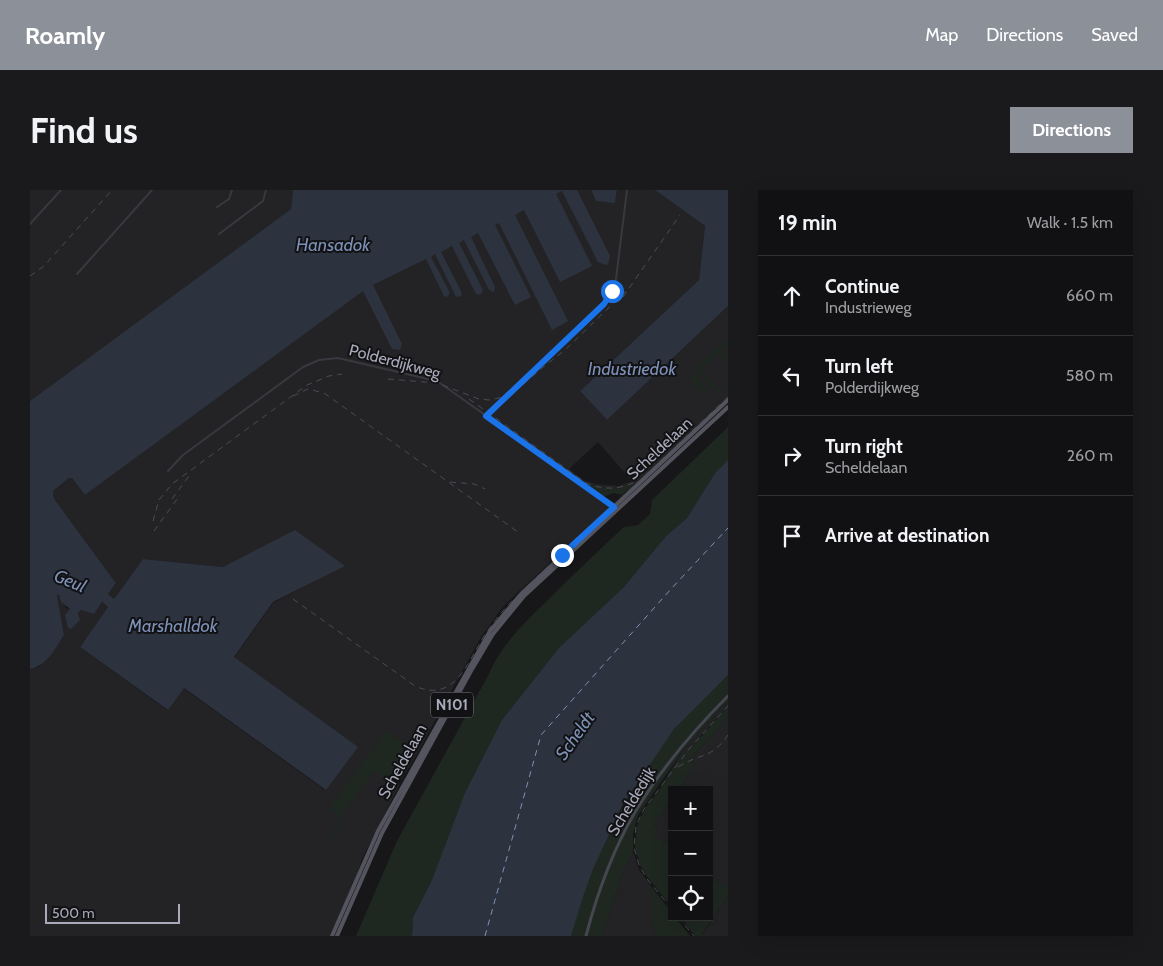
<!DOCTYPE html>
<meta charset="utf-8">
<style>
:root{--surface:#111113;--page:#1a1a1c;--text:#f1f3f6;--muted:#9c9da0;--line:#303133;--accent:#8c9099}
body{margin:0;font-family:Cabin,sans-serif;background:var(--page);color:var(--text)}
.controls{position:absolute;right:15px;bottom:15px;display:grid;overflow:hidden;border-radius:0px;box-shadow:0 5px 20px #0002}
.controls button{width:45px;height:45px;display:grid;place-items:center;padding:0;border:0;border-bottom:1px solid var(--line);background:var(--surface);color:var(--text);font:25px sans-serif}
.scale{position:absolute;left:15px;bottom:12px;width:135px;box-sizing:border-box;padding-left:5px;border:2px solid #a8aaba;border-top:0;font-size:14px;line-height:18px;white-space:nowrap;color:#a8aaba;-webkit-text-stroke:4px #121214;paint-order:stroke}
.stop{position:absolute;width:15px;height:15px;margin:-11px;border:4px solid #1a73e8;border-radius:50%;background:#fff}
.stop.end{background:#1a73e8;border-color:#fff;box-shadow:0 1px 5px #0008}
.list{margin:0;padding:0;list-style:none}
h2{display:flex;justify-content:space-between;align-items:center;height:65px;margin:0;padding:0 20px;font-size:21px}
h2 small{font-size:16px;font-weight:400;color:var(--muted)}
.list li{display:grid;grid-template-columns:32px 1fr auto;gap:15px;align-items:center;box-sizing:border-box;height:80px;padding:0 20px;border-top:1px solid var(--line)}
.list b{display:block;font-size:19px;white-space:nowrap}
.list p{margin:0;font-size:16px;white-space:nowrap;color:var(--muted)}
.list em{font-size:16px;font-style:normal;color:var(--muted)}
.icon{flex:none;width:28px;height:28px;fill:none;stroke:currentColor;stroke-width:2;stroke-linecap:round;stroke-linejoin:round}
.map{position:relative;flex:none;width:698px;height:746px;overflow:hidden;border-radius:0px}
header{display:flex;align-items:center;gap:30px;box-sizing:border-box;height:70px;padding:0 25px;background:var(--accent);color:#fff}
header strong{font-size:24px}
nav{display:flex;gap:28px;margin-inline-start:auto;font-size:18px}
.intro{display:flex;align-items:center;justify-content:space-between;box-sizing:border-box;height:120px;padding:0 30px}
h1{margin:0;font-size:35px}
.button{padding:12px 22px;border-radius:0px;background:var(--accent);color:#fff;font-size:18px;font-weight:700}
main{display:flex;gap:30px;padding:0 30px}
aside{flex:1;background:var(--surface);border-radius:0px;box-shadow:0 5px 20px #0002}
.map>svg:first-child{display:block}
</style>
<header>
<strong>Roamly</strong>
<nav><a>Map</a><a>Directions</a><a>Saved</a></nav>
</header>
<div class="intro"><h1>Find us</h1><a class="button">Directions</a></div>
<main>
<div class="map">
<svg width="698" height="746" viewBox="0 0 698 746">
<rect width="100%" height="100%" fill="#171719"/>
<path fill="#232326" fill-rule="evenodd" d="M 0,0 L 263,0 L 261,19 L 0,211 Z
M 534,0 L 561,0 L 566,11 L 585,12 L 587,0 L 625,0 L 675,36 L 669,90 L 550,201 L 577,230 L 698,116 L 698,208 L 586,313 L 585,312 L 604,294 L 587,299 L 571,299 L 555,293 L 537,282 L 535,285 L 580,317 L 484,406 L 472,418 L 451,447 L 383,571 L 369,593 L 369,596 L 332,669 L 326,689 L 300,746 L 0,746 L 0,479 L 9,477 L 19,467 L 34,445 L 27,405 L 29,405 L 36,418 L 49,422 L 51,420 L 64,424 L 72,412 L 78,417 L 50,457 L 137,520 L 153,498 L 295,600 L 327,557 L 204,468 L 243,413 L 314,376 L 266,341 L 193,377 L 113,369 L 84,409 L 78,404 L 86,393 L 25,310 L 23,305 L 24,300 L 39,288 L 42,288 L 55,305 L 333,100 ZM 568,252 L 602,291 L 588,296 L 566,294 L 554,290 L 539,279 Z
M 698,511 L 698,517 L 672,544 L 635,592 L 634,591 L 654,559 Z
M 698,527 L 698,699 L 679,687 L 679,600 L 648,600 L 665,574 L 659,570 Z
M 642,608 L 642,657 L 623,645 L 628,638 L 624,635 Z
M 603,661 L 609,680 L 621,696 L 621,731 L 626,746 L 572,746 L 591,688 Z
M 698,706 L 698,746 L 673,746 L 672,745 Z"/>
<path fill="#1e2821" d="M 698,148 L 698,154 L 690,161 L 698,169 L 698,173 L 688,163 L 671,180 L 691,201 L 698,195 L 698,197 L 690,205 L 665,179 Z
M 663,185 L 665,185 L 679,199 L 676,204 L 673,203 L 660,189 Z
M 698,237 L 698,270 L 685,283 L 657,328 L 636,346 L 593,398 L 402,690 L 383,727 L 382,746 L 326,746 L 367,651 L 459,484 C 470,455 501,426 524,404 C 547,381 570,359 594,337 L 608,335 L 620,324 L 622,310 Z
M 546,288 C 568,299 582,303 606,292 L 592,305 L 584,303 L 572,307 Z
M 698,485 L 698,511 L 654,559 L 608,625 L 603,643 L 603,661 L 591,688 L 572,746 L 541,746 C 562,671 595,600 644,539 C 660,519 680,502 698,485 Z
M 698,517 L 698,527 L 659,570 L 665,574 L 648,600 L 642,600 L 642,608 L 624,635 L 628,638 L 624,645 L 642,657 L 642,717 L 618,688 L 610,675 L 605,657 L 607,636 L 615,619 L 657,562 Z
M 356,541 L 376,555 L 373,559 L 383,566 L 363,594 L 345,581 L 343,582 L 312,624 L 315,628 L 300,649 L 298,647 L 312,628 L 299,618 Z
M 679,687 L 698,699 L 698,706 L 672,744 L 673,746 L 665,746 L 650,727 L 679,727 Z
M 621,696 L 642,723 L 642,727 L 645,727 L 660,746 L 626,746 L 621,731 Z"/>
<path fill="#2c333e" d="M 263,0 L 547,0 L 580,66 L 578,74 L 576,75 L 568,72 L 532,1 L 526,4 L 562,76 L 530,92 L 494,20 L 485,25 L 538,131 L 522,140 L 469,33 L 465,35 L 501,107 L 485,115 L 448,43 L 441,47 L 465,97 L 464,102 L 459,100 L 434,50 L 429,53 L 453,100 L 452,103 L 449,105 L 446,104 L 422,56 L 411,62 L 432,103 L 431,106 L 426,107 L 405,64 L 401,67 L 420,103 L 417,107 L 414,106 L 396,69 L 343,95 L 372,154 L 370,160 L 362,159 L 333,101 L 55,305 L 42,288 L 39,288 L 24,300 L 23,305 L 25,310 L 86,393 L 78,404 L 84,409 L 113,369 L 193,377 L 265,340 L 315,376 L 243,412 L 204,467 L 328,557 L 296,600 L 154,498 L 138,520 L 50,457 L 78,417 L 72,412 L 64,424 L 51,420 L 48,423 L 50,430 L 41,439 L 38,438 L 35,425 L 40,419 L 31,412 L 29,405 L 27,405 L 34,445 C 25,459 17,476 0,479 L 0,211 L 261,19 Z
M 561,0 L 587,0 L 585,13 L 566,11 Z
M 625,0 L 698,0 L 698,116 L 577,230 L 550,201 L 669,90 L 675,36 Z
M 698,270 L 698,485 L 644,539 L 593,614 L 564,677 L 553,707 L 541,746 L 382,746 L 383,727 L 402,690 L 435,603 L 472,530 L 529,458 L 593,398 L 636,346 L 657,328 L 685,283 Z"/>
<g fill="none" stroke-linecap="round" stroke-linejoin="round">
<path stroke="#7d91b7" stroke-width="1" stroke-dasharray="6 5" stroke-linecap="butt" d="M 455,746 L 511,545 L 641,399 L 698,338"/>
<path stroke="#38383e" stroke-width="2" d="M 187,17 L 199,9 L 202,0
M 0,34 L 31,0
M 189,44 L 233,11 L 236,0
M 47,84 L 122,0
M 456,226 L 578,109 L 586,89 L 597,0
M 138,281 L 153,265 L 273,177 L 289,170 L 308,168 L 398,189 L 410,193 L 583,316"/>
<path stroke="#45464f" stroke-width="3" d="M 556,746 C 567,704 583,660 605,622 C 631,579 663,541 698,506"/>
<path stroke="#53545e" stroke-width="4" d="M 302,746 L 348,641 L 460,441 L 491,404 L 698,210
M 307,746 L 352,643 L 441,481 L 463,444 L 494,406 L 698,217"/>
<path stroke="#4a4b54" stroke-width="1" stroke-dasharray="6 5" stroke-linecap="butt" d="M 0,86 L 14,76 L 82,0
M 593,107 L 650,25
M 358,189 L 407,193 L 449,209 L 459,210 L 473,207 L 489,198 L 512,178 L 535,160 L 596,101
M 263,206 L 278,199 L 294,203 L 488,342
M 439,209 L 556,293 C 572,300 589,300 605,292
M 420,292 L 444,294 L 455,299
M 142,309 L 159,286
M 123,331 L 129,310 L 142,294 L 277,195 L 299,186 L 312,184
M 124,341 L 150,305
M 263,409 L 385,496 C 424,514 438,472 454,446 C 463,432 474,419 486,407 L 698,207
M 648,577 C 669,563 681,570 698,545
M 642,719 L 617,689 L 609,675 L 604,657 L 606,636 L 614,619 L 659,559 L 698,516
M 648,727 L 664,746"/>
</g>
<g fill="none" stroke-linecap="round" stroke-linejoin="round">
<path stroke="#1a73e8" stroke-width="6" d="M 532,365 L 584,317 L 456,226 L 574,114 L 582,101"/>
</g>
<g text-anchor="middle" stroke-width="4" stroke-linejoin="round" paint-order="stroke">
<rect fill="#121214" stroke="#7b7c88" stroke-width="1" x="401" y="502.5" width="42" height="25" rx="4"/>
<g font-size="15" font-weight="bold" fill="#a8aaba">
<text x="422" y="520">N101</text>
</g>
<g font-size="16" fill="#a8aaba" stroke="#121214">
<text transform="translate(365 171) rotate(15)" y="6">Polderdijkweg</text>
<text transform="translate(629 258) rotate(-43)" y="6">Scheldelaan</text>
<text transform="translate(372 571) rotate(-61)" y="6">Scheldelaan</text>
<text transform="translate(601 611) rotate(-59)" y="6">Scheldedijk</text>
</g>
<g font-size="18" font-style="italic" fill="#7d91b7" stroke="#121214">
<text x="303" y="61">Hansadok</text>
<text x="602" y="185">Industriedok</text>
<text transform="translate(40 391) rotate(23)" y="6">Geul</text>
<text x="143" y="442">Marshalldok</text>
<text transform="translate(545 546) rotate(-55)" y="6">Scheldt</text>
</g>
</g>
</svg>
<div class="controls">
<button>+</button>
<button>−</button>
<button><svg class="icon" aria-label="locate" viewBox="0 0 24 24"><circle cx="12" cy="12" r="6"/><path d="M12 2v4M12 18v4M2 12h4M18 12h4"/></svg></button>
</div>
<div class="scale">500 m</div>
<div class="stop" style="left:582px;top:101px"></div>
<div class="stop end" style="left:532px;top:365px"></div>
</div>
<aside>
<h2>19 min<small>Walk · 1.5 km</small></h2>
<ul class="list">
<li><svg class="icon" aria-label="ahead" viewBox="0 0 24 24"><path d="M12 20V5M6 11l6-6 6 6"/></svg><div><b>Continue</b><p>Industrieweg</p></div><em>660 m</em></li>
<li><svg class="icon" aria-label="left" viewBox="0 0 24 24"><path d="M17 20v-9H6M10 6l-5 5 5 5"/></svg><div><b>Turn left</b><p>Polderdijkweg</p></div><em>580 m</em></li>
<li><svg class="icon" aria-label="right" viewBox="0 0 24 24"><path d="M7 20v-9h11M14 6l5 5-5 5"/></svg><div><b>Turn right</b><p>Scheldelaan</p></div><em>260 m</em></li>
<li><svg class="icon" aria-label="arrive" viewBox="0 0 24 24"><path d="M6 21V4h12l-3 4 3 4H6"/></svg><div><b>Arrive at destination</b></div></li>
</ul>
</aside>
</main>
